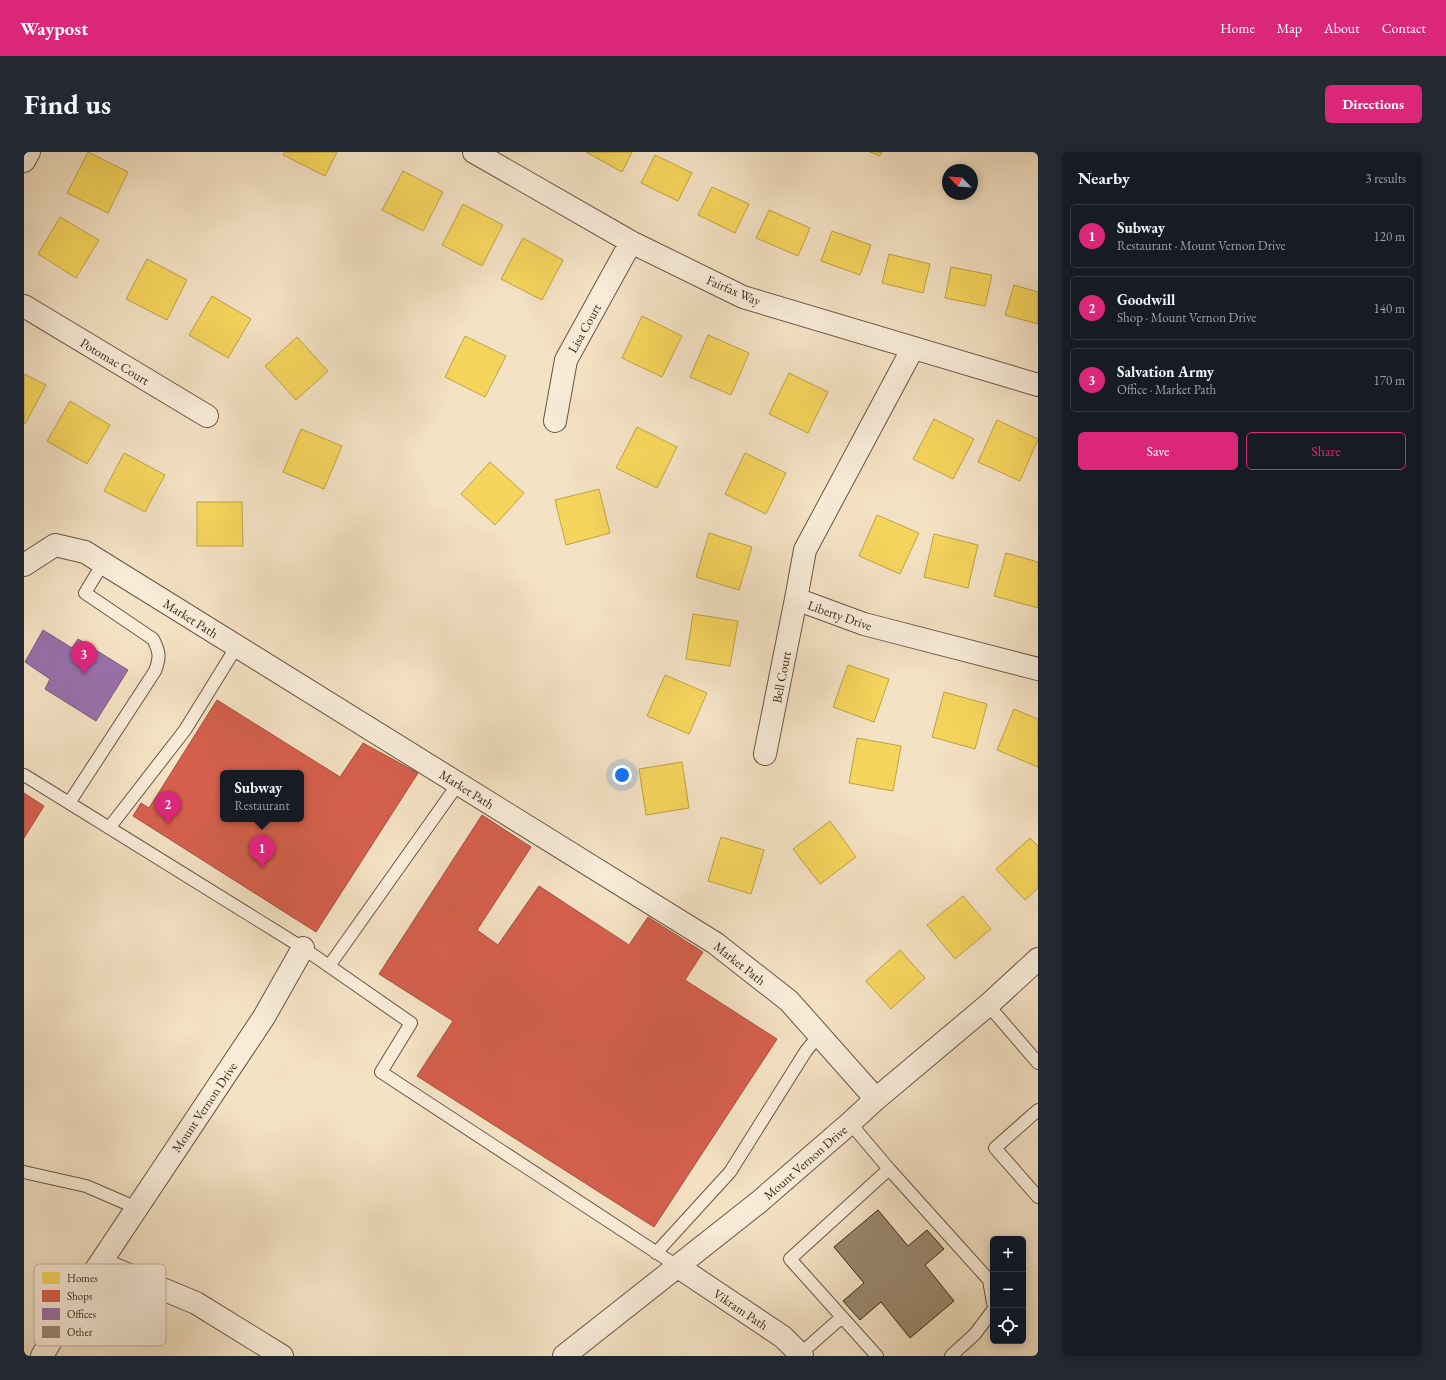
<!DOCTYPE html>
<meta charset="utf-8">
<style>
:root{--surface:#171b24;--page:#242831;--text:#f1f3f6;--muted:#9ea1a6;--line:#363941;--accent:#db2777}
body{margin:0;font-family:"EB Garamond",serif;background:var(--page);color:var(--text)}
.controls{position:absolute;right:12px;bottom:12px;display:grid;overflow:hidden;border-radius:6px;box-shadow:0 2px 10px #0003}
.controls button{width:36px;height:36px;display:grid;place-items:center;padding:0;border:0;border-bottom:1px solid var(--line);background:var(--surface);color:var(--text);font:20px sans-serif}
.compass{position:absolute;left:918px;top:12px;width:36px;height:36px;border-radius:50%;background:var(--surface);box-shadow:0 2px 10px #0003;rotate:295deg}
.you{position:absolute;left:598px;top:623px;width:14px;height:14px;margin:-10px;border:3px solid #fff;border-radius:50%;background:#1a73e8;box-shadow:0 0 0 6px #1a73e833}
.badge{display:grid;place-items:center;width:26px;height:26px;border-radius:50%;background:var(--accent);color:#fff;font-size:13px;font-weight:700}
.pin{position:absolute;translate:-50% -33px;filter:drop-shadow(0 1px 2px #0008)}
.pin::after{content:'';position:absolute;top:21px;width:14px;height:12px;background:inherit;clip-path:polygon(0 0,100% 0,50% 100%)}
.popup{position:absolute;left:196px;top:618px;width:84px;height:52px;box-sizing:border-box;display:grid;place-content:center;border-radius:6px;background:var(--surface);filter:drop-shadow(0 1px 3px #0005);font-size:13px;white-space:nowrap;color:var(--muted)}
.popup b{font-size:15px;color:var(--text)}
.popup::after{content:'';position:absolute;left:50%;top:100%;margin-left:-8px;border:8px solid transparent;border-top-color:var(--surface)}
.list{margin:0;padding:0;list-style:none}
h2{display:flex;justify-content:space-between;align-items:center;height:52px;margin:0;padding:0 16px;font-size:17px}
h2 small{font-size:13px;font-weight:400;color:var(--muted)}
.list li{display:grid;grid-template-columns:26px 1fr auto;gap:12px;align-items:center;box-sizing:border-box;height:64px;margin:0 8px 8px;padding:0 8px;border:1px solid var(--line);border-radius:6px}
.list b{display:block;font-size:15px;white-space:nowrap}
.list p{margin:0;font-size:13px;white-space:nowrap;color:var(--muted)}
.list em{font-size:13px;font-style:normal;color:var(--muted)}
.actions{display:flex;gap:8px;padding:12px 16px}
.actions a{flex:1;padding:9px 0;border:1px solid var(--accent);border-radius:6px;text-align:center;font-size:14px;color:var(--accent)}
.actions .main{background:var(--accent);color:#fff}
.icon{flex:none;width:22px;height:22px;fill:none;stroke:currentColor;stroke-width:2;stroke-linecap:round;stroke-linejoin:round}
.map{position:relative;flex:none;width:1014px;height:1204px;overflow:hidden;border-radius:6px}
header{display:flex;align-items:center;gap:24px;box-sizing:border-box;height:56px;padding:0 20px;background:var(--accent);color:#fff}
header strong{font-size:19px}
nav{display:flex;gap:22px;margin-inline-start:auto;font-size:14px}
.intro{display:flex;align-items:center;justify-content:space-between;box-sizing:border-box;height:96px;padding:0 24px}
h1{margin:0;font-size:28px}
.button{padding:10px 18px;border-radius:6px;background:var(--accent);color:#fff;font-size:14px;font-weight:700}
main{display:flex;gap:24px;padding:0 24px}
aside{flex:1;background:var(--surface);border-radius:6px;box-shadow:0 2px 10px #0003}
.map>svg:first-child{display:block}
</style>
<header>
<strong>Waypost</strong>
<nav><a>Home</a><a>Map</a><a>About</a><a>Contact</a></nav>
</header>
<div class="intro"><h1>Find us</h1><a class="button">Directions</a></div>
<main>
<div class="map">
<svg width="1014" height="1204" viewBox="0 0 1014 1204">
<rect width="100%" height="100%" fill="#f4e2c4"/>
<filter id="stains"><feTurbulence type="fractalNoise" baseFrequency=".005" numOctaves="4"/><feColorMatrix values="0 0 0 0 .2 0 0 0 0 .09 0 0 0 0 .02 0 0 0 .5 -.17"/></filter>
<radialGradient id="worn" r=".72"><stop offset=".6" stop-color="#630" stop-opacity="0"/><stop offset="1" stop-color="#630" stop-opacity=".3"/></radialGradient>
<path fill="#f6d55c" stroke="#bda147" d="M 64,0 L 104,20 L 84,61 L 43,41 Z
M 261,0 L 313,0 L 301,24 L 259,3 Z
M 562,0 L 608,0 L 598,20 Z
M 846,0 L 858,0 L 856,4 Z
M 631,3 L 668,21 L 654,49 L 617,31 Z
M 379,19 L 419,40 L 399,79 L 358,58 Z
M 688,35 L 725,52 L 711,81 L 674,63 Z
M 439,52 L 479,73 L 458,114 L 418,93 Z
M 745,58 L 786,76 L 774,104 L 732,86 Z
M 36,65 L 75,88 L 52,126 L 14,102 Z
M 808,79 L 847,93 L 836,123 L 797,109 Z
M 499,86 L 539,108 L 518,148 L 477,127 Z
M 865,102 L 906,112 L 899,141 L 858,131 Z
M 123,107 L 163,128 L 143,168 L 102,147 Z
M 927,115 L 968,123 L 961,154 L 921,146 Z
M 990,133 L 1014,140 L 1014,172 L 981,163 Z
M 188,144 L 227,167 L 204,206 L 165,183 Z
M 618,164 L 658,184 L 638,225 L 598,206 Z
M 684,183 L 725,201 L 707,243 L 666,225 Z
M 441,184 L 482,204 L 461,245 L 421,225 Z
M 273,185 L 304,219 L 272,248 L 241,214 Z
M 765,221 L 804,240 L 784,281 L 745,262 Z
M 0,222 L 22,233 L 1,272 L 0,271 Z
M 46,249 L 86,273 L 63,312 L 23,289 Z
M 910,267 L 950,287 L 929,327 L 889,307 Z
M 973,268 L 1014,287 L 996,329 L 954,310 Z
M 613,275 L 653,295 L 633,336 L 592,316 Z
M 277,277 L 318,294 L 300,337 L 259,320 Z
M 100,301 L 141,323 L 121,360 L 80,339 Z
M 721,301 L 762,321 L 742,362 L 701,342 Z
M 466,310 L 500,341 L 471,373 L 437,342 Z
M 575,337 L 586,381 L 542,393 L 531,348 Z
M 173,350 L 218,350 L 219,394 L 173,394 Z
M 853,363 L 895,381 L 876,422 L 835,404 Z
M 685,381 L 728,395 L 715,438 L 672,425 Z
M 910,382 L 954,393 L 944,436 L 900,425 Z
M 982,401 L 1014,410 L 1014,456 L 970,444 Z
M 669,462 L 714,469 L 706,514 L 662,507 Z
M 824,513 L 865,527 L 850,570 L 809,555 Z
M 641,523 L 683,541 L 665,582 L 623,564 Z
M 920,540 L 963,552 L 951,597 L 908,585 Z
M 990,557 L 1014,567 L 1014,615 L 973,598 Z
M 833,586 L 877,594 L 869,639 L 825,631 Z
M 658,610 L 665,656 L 622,663 L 615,617 Z
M 806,669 L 832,705 L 796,732 L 769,697 Z
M 697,685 L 740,698 L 727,742 L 684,729 Z
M 1006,686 L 1014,694 L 1014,736 L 1001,748 L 972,717 Z
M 939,744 L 967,777 L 931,807 L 903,773 Z
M 876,798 L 901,826 L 867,857 L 842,829 Z"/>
<path fill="#d6604d" stroke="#a74f3c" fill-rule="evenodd" d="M 193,548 L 316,625 L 339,591 L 394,621 L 292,780 L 109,664 L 117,651 L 125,656 ZM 199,621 L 277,621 L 277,667 L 199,667 Z
M 0,641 L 20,654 L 0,686 Z
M 458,663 L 507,695 L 453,778 L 474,793 L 515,734 L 605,793 L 624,765 L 679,800 L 661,828 L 753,887 L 630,1075 L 393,924 L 429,869 L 355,822 Z"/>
<path fill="#9970ab" stroke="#7c5a7e" d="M 19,478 L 48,496 L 54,487 L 104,518 L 72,569 L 21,537 L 26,527 L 1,510 Z"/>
<path fill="#9a8970" stroke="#392816" d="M 854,1058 L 884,1094 L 903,1078 L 920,1097 L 901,1113 L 930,1149 L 886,1186 L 857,1150 L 836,1168 L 819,1149 L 840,1131 L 810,1095 Z"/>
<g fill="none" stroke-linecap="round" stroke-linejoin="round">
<g stroke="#685642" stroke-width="14">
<path id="service" d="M 0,623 L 279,796 L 387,871 L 357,920 L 653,1114
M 45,651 L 131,519 C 136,506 136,500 129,487 L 61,441 L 79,411
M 85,676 L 161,578 L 213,494
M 305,814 L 434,632
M 964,853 L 1014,911
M 1014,958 L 971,996 L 1014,1045
M 826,971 L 865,1017 L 965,1128 L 969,1151
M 0,1020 L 62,1034 L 113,1056
M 632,1101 L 706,1020 L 782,899 L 795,883
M 776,1202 L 818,1165
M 853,1204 L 766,1107 L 865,1017
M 927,1204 L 951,1182 L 969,1158"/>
</g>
<g stroke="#685642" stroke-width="24">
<path id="minor" d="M 450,0 L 607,90 L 719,145 L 1014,233
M 0,9 L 5,0
M 0,154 L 183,264
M 531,269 L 542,208 L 607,90
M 0,413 L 31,393 L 61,400 L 691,791 L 765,849 L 852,947
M 772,447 L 840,472 L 1014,517
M 741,602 L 772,447 L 781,398 L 889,196
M 76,1111 L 172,1151 L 258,1204
M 653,1114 L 759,1185 L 778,1204
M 18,1204 L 45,1158 L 240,865 L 279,796
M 540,1204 L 735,1050 L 826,971 L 852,947 L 964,853 L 1014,807"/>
</g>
<use href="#service" stroke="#f8ecd9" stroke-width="12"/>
<use href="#minor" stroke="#f8ecd9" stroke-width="22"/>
</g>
<g text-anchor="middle" stroke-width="4" stroke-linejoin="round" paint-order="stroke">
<g font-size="13" fill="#392816" stroke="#f8ecd9">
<text transform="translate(710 138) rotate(23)" y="5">Fairfax Way</text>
<text transform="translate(560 176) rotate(-61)" y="5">Lisa Court</text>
<text transform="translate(91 209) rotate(31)" y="5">Potomac Court</text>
<text transform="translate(816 463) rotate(19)" y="5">Liberty Drive</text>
<text transform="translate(167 466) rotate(32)" y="5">Market Path</text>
<text transform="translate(757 525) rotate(-79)" y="5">Bell Court</text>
<text transform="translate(443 637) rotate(32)" y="5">Market Path</text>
<text transform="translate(716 811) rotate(38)" y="5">Market Path</text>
<text transform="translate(180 955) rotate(-56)" y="5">Mount Vernon Drive</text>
<text transform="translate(781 1010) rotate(-41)" y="5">Mount Vernon Drive</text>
<text transform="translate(717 1157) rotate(34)" y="5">Vikram Path</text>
</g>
</g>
<rect x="10" y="1112" width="132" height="82" rx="6" fill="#f8ecd9" stroke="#bfb19e" stroke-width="1"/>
<rect x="18" y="1120" width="18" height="12" fill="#f6d55c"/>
<rect x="18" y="1138" width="18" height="12" fill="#d6604d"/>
<rect x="18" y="1156" width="18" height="12" fill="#9970ab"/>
<rect x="18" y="1174" width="18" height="12" fill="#9a8970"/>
<g font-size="11" fill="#392816">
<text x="43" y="1130">Homes</text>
<text x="43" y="1148">Shops</text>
<text x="43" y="1166">Offices</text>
<text x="43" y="1184">Other</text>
</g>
<rect width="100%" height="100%" filter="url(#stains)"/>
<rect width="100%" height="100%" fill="url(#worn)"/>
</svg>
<div class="controls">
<button>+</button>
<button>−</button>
<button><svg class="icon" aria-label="locate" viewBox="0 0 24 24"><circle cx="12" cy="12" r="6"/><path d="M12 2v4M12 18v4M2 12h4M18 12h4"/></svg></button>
</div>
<svg class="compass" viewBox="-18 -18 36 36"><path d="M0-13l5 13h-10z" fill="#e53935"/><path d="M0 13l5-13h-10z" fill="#9ea1a6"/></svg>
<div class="you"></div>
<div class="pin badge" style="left:238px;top:716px">1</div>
<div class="popup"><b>Subway</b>Restaurant</div>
<div class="pin badge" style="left:144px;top:672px">2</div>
<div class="pin badge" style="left:60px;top:522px">3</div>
</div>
<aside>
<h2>Nearby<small>3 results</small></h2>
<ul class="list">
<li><span class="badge">1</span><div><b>Subway</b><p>Restaurant · Mount Vernon Drive</p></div><em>120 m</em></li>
<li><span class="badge">2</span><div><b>Goodwill</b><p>Shop · Mount Vernon Drive</p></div><em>140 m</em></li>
<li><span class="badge">3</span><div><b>Salvation Army</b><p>Office · Market Path</p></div><em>170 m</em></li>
</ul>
<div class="actions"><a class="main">Save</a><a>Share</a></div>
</aside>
</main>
